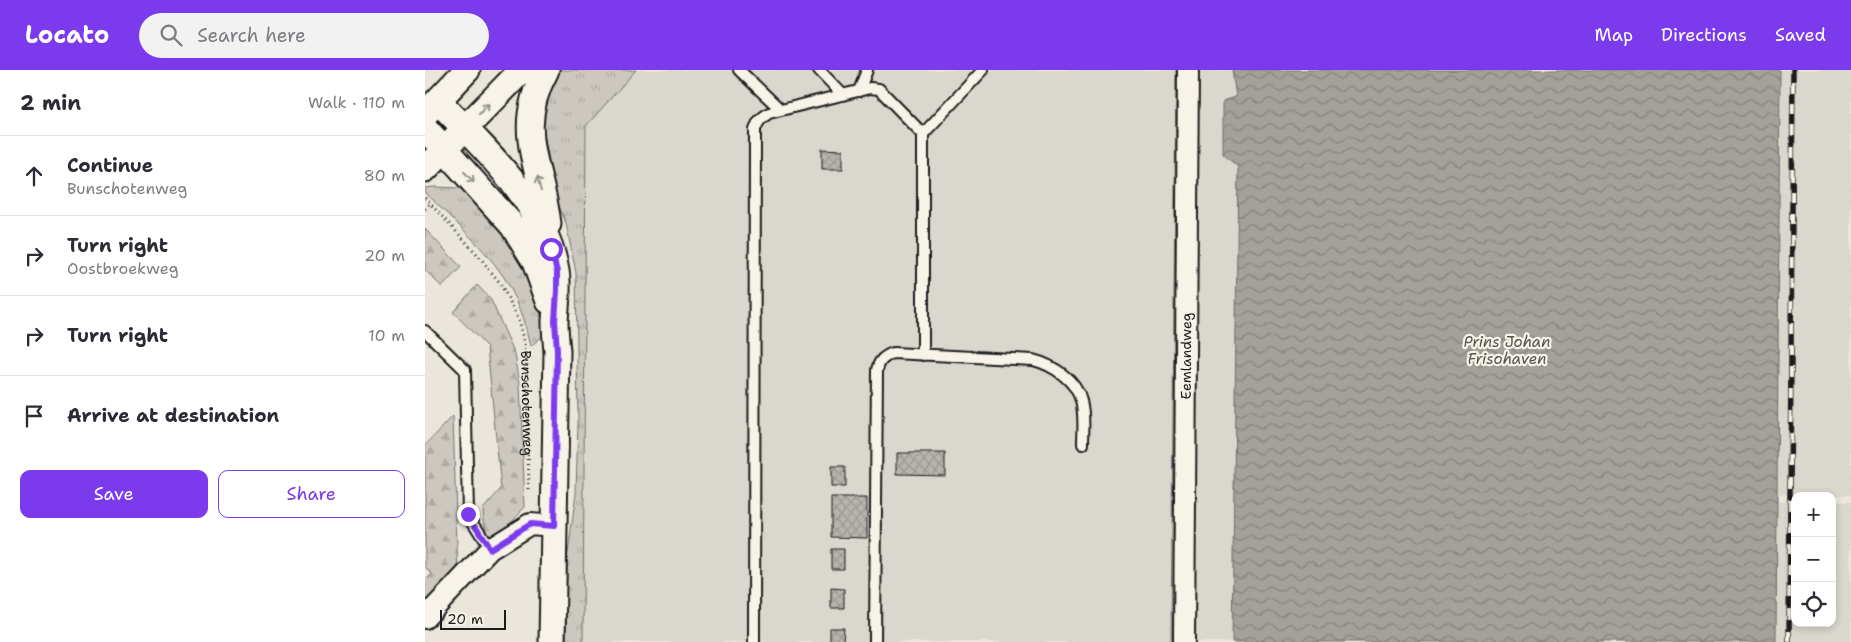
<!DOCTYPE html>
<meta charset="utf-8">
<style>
:root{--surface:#fff;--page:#f2f2f3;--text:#2b2b33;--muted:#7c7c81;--line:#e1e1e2;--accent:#7c3aed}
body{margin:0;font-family:"Shantell Sans",sans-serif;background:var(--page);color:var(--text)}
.controls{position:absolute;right:15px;bottom:15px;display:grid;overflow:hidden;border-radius:10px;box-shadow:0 2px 8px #0003}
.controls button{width:45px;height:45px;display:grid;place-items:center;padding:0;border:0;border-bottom:1px solid var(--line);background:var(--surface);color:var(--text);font:25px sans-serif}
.scale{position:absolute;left:15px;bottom:12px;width:66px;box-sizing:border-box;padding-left:5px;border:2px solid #1c1c1c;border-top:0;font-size:14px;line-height:18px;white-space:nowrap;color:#1c1c1c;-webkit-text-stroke:4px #f7f3e8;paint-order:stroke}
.stop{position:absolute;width:15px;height:15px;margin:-11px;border:4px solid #7c3aed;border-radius:50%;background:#fff}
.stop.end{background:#7c3aed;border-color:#fff;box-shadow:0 1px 5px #0008}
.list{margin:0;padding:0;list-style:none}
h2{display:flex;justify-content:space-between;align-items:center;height:65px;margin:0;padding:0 20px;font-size:21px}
h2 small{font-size:16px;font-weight:400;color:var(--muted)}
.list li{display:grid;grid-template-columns:32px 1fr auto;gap:15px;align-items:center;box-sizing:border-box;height:80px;padding:0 20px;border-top:1px solid var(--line)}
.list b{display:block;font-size:19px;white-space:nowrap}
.list p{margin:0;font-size:16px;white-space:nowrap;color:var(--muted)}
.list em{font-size:16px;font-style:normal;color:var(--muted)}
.actions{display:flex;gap:10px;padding:15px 20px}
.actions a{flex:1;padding:11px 0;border:1px solid var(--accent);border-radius:10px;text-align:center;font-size:18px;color:var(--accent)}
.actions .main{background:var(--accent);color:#fff}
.icon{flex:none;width:28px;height:28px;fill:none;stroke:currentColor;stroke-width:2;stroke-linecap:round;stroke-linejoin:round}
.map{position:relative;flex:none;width:1426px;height:572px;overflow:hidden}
header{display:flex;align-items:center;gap:30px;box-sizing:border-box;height:70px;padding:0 25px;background:var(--accent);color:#fff}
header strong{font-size:24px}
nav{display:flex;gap:28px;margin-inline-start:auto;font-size:18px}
.search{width:350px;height:45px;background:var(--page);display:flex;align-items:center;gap:12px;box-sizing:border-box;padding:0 18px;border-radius:28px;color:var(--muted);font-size:19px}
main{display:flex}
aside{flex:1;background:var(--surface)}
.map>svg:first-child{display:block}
</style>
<header>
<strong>Locato</strong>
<div class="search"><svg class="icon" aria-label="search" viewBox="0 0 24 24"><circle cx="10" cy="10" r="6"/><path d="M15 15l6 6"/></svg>Search here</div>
<nav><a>Map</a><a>Directions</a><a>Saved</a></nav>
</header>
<main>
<aside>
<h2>2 min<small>Walk · 110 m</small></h2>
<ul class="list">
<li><svg class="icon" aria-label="ahead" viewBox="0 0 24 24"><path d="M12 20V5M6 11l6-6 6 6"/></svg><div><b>Continue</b><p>Bunschotenweg</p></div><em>80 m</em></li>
<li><svg class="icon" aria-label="right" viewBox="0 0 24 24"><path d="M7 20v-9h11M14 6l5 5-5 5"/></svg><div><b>Turn right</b><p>Oostbroekweg</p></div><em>20 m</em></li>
<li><svg class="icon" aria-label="right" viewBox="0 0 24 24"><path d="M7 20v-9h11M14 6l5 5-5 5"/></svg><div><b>Turn right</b></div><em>10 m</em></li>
<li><svg class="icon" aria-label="arrive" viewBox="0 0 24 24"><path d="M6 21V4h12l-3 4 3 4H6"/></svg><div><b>Arrive at destination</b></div></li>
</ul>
<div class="actions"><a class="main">Save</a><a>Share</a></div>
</aside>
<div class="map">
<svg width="1426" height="572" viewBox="0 0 1426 572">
<defs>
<pattern id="grass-tufts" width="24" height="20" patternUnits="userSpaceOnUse" patternTransform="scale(1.25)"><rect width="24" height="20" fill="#ccc8c0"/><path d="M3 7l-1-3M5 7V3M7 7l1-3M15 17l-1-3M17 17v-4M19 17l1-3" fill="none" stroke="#afaba4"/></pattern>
<pattern id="forest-firs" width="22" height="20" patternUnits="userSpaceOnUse" patternTransform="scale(1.25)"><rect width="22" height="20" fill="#ccc8c0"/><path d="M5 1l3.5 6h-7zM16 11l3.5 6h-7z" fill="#afaba4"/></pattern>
<pattern id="water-waves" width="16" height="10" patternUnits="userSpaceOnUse" patternTransform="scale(1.25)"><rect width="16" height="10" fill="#a3a19a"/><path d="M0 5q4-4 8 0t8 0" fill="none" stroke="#84827d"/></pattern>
<pattern id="building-cross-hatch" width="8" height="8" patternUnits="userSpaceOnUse" patternTransform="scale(1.25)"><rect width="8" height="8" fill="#b6b4ac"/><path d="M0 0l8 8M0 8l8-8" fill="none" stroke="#9c9a93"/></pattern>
</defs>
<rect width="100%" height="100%" fill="#eae6dc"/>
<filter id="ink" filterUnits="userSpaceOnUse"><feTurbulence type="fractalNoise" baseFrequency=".02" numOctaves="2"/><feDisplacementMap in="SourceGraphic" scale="10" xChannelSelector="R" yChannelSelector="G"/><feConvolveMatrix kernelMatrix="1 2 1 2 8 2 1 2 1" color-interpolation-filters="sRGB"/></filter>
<g filter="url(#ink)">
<path fill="#dad7ce" d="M 170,0 L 957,0 L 944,572 L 158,572 L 161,56 Z
M 1355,0 L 1426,0 L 1426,425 L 1352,424 Z
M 1352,432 L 1370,432 L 1370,553 L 1407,553 L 1407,432 L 1426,432 L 1426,572 L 1351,572 Z"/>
<path fill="url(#grass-tufts)" stroke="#74726e" d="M 129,0 L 211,0 L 161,56 L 158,572 L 141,572 L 142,491 L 151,423 L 153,353 L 151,203 L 141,153 L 123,109 L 114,59 Z
M 751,0 L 755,0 L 751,572 L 746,572 Z
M 10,117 L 34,118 L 40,121 L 87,171 L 111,223 L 120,264 L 106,276 C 102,257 96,238 87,221 C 68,184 29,152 0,122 L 0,118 Z"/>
<path fill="url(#forest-firs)" stroke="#74726e" d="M 0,159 L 36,197 L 17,217 L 0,200 Z
M 52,215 L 66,230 L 90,284 L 95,314 L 100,437 L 62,477 L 58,439 L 76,419 L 62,277 L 28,242 Z
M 28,346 L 33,508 L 0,542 L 0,511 L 7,504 L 0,497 L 0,376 Z"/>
<path fill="url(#water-waves)" stroke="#6d6c68" d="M 807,0 L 1355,0 L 1351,572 L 807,572 L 813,97 L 798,84 L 798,31 L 811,27 Z"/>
<path fill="url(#building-cross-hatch)" stroke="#1c1c1c" d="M 397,79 L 418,80 L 418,99 L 397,99 Z
M 472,383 L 520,383 L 520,405 L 472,404 Z
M 406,397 L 420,397 L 420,417 L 406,417 Z
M 406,428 L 442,428 L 442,468 L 406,467 Z
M 406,479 L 419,479 L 419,499 L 406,499 Z
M 406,518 L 419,519 L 419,538 L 406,538 Z
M 405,558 L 419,558 L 418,572 L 405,572 Z"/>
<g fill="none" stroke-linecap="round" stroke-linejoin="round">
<g stroke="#1c1c1c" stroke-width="14">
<path id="service" d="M 314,0 L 356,40
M 394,0 L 418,25
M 434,21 L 442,0
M 498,64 L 558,0
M 0,261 L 40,300 L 43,444 L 65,479
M 329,572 L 330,60 C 332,52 336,48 344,43 L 445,18 L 454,19 L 498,64 L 498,285
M 450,572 L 452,300 C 454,291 458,287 468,283 L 608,290 C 628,295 651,310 656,331 C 660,345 658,360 658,374"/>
</g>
<g stroke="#1c1c1c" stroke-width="24">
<g id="minor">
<path d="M 0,548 L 65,479 L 105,454 L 129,456"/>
<path id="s2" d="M 759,572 L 763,0"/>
</g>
</g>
<g stroke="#1c1c1c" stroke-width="29">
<path id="tertiary" d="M 121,0 C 88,60 116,95 123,154
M 13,31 C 58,77 121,135 131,201 C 134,218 131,234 130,251 C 130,261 131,271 132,281 L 127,572
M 2,42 L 42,0
M 0,58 L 88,156 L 110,192 L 124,231
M 0,99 L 97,0"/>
</g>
<g stroke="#1c1c1c" stroke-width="3" stroke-dasharray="1 4" stroke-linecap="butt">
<path id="s1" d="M 0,128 L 53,185 L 75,213 L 94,249 L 101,278 L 104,421"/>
<path d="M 0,139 L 5,133"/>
</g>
<use href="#service" stroke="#f7f3e8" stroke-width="10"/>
<use href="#minor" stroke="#f7f3e8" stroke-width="20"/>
<use href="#tertiary" stroke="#f7f3e8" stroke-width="25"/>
<g stroke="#1c1c1c" stroke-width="5.5">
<path id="rail" d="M 1364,572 L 1368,0"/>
</g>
<use href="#rail" stroke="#f7f3e8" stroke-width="4" stroke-dasharray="11" stroke-linecap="butt"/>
</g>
<defs><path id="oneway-shaft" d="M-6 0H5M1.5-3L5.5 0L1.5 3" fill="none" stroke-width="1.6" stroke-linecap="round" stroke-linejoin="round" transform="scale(1.25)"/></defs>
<g stroke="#94928c">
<use href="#oneway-shaft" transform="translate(59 39) rotate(-46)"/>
<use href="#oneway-shaft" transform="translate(44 107) rotate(47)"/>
<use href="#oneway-shaft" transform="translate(114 114) rotate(-105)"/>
</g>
</g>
<g fill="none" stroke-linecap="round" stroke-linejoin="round" filter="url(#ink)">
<path stroke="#7c3aed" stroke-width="6" d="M 43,444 L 65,479 L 105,454 L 129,456 L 132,281 L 130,251 L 132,220 L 132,202 L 126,179"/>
</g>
<g text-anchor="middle" stroke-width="4.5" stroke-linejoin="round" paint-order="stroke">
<g font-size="14" fill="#1c1c1c" stroke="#f7f3e8">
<text dy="5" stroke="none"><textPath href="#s2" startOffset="286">Eemlandweg</textPath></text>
<text dy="5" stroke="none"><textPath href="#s1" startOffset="239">Bunschotenweg</textPath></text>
</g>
<g font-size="15" font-style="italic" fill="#52514e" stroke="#f7f3e8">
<text x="1082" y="277">Prins Johan<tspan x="1082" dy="17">Frisohaven</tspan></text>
</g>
</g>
</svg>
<div class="controls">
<button>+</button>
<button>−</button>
<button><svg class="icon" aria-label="locate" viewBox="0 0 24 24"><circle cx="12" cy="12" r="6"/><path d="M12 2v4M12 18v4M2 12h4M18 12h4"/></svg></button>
</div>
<div class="scale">20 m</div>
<div class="stop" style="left:126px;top:179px"></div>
<div class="stop end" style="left:43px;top:444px"></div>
</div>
</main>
